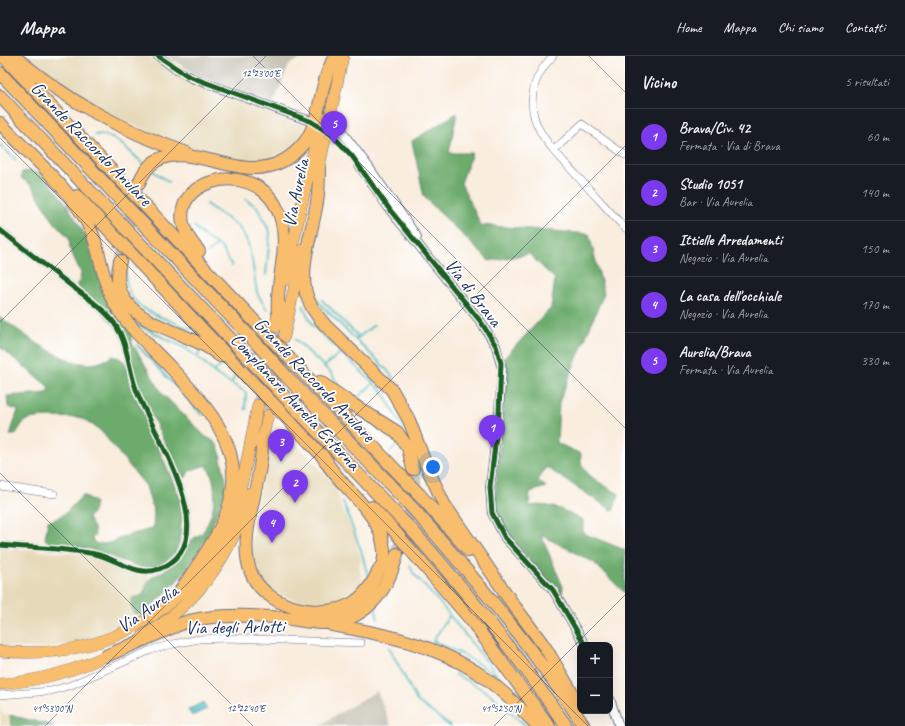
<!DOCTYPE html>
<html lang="it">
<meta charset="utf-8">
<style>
:root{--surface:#171b24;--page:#242831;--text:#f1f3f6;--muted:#9ea1a6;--line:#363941;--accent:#7c3aed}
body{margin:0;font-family:Caveat,sans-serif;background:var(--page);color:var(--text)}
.controls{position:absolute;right:12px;bottom:12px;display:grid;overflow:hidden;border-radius:8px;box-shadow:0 4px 16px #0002}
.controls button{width:36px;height:36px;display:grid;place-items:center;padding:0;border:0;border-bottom:1px solid var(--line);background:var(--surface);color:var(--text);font:20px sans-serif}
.you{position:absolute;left:433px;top:411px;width:14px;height:14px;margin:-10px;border:3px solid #fff;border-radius:50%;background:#1a73e8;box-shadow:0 0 0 6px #1a73e833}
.badge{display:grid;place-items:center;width:26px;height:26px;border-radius:50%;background:var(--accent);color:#fff;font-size:13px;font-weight:700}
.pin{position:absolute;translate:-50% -33px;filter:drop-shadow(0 1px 2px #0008)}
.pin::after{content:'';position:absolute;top:21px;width:14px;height:12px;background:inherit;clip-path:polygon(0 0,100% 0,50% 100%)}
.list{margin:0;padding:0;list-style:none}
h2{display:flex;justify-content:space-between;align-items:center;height:52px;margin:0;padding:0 16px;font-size:17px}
h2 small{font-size:13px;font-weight:400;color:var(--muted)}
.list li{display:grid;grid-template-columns:26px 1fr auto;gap:12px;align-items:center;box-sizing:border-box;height:56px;padding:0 16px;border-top:1px solid var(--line)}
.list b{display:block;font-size:15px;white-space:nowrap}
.list p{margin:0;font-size:13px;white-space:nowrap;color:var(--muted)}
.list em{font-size:13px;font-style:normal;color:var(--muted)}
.map{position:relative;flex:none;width:625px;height:670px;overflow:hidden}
header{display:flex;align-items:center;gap:24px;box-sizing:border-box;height:56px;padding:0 20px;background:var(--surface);border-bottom:1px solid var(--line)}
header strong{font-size:19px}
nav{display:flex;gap:22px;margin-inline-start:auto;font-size:14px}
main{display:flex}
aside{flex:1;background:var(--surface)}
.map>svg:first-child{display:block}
</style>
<header>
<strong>Mappa</strong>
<nav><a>Home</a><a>Mappa</a><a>Chi siamo</a><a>Contatti</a></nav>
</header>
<main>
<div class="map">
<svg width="625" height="670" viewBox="0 0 625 670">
<rect width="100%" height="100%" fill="#fff"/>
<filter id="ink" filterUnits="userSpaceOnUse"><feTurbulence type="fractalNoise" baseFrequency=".025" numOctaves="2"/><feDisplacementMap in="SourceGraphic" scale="8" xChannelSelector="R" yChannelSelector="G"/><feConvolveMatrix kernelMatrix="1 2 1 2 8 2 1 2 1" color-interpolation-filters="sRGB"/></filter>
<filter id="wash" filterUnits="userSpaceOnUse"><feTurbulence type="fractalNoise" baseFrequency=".012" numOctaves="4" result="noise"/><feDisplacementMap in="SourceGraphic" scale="16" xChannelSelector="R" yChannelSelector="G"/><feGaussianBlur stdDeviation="0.9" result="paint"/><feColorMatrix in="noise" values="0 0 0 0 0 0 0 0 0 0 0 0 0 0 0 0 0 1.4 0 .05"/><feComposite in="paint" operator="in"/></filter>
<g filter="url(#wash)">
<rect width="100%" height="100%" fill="#f9edde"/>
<path fill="#e7daba" d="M 18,0 L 150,0 L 160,9 L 175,19 L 195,28 L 306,70 L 300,82 L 290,92 L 276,100 L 261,107 L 236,105 L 194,93 L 97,55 Z
M 275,366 L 336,430 L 341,452 L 355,478 L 361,504 L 359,511 L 364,531 L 347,545 L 335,549 L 318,550 L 303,548 L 269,533 L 254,512 L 250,497 L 256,452 Z
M 0,492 L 86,499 L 151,521 L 146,528 L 144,539 L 134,557 L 142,559 L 125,571 L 96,583 L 41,593 L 0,590 Z
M 0,643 L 2,658 L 10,659 L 11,670 L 0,670 Z"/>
<path fill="#c8c4b8" d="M 167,0 L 305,0 L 289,9 L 273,48 L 195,18 Z
M 377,635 L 391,670 L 318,670 Z"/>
<path fill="#6cab6c" stroke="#446d65" d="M 457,57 L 449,97 L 472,97 L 461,127 L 481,169 L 589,178 L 604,237 L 559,346 L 557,387 L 581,398 C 577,418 605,429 619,438 L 613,455 L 546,411 L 538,425 L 546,431 L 530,436 L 529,450 C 552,447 563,454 583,464 L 583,477 L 625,494 L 625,537 L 593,506 L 541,479 L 563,531 L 562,537 L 544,523 L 507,476 L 496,455 L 496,428 L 503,357 L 505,301 L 551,252 L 555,223 L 529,198 L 489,205 L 424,141 L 412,85 Z
M 31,115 L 45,121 L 65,146 L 82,173 L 87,184 L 107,246 L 131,276 L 132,287 L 162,337 L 206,381 C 220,387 219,393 222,407 C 223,415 227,423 226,431 C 225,438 221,445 219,451 C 205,495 177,529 142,559 L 134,557 L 131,549 L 132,542 L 144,539 C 147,516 158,522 171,509 C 179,502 183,492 191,485 C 194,481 201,479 203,476 C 215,457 220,427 206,409 L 189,415 L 186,421 L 184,422 L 179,415 L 136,328 L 130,295 L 122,277 L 76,229 L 80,224 L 81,217 L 70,193 L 69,182 L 54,166 L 31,129 L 21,122 L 22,116 Z
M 0,261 C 24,278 59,307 90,308 C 98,308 106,304 113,300 C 129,304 127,312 130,326 L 180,442 L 182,462 L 179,487 L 175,497 L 161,510 L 143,512 L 89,493 L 51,489 L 45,483 L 48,465 C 64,463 72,449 83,439 L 95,446 L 93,456 L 88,462 L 94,472 L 95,479 L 92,483 L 97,488 C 114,488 109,486 123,481 C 133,477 143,476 153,472 L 154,458 L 146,430 L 100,374 L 80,361 C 66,363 33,358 24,366 C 21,369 18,375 15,379 L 10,379 L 18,354 L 8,351 L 7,340 L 47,337 L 49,331 L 0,291 Z
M 10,659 L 54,670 L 11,670 Z"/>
<path fill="#4cbbc1" stroke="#347590" d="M 203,646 L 207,653 L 192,660 L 188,654 Z"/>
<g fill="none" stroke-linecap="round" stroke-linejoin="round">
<path stroke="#4cbbc1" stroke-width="2" d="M 95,79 C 114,75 131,98 144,108
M 0,89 L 16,104
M 153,115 L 169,126
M 245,143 L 257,151 L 270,176 L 266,219
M 206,148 L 238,170 L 247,184 L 252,204 L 257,237 L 267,254
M 194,170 L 202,179 L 221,191 L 232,210
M 318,179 C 312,200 306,232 321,249 L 387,314 L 393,322
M 208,197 L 217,189
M 126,216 L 126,220
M 126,222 C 128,249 151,258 173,266 C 180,269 187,273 194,273
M 322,244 L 359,281
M 303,250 L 313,270 L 382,335 L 403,372
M 136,270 L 138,269 L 185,292 L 201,304 L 217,319 L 244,335 L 246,337 L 245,353 L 247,353
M 295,283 L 332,318 L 342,335
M 355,284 L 374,269
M 137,289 L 202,359
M 197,301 L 202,292
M 324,311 L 341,296
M 213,316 L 222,309
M 232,327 L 234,321
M 358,342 L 373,327
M 390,396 L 399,388
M 343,446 L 361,494 L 369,524
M 410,509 L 413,517 L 439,546 L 498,620 L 521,645
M 375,550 L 378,563
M 449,560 L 433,585 L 464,599 L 496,619
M 389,591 L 417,645 L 450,670
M 455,618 L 489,637 L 526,670"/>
</g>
</g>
<g filter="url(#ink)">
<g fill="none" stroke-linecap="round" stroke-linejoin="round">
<path stroke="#cdc7c4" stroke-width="8" stroke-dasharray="8 4" stroke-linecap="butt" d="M 324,73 L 337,83 L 358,108"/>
<path stroke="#cdc7c4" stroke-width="11" stroke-dasharray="11 5.5" stroke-linecap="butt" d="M 258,349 L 275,271
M 268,359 L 283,287"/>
<path stroke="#cdc7c4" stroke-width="12" stroke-dasharray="12 6" stroke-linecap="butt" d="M 120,205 L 124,185 L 139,127
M 397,498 C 405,471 418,441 413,413"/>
<g stroke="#69728b" stroke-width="8">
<path id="minor" d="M 553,0 C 542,11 535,22 533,37 C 527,73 556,96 577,120 C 593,137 609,155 625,172
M 554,94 L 582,68 L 625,99
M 0,174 C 23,192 46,210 69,228 C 83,239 100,249 111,263 C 130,285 127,315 139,341 C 155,380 227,487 159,513 C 138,521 119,505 99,499 C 71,492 30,492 0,489
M 0,430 L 54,438
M 0,639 L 51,635 L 71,629 L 151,594 L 173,588 L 199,583 L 227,582 L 361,587"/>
</g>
<g stroke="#69728b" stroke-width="10">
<path id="tertiary" d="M 158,0 L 177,14 L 192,22 L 310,65
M 330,60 L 368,110 L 417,181
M 358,108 L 390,154 L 481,266 L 496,290 L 502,313 L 499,356 L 490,431 L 492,457 L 505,482 L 553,534 L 585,589
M 610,643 L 619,670"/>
</g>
<g stroke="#69728b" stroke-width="12">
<path id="trunk" d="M 317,121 L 343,0
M 285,224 L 321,61
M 275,271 L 280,249
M 284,281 L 302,194
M 261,390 L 268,359
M 143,580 C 198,548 232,498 250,437
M 0,595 C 101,606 193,557 231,461 C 245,426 250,385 258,349
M 0,628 C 40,625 78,614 114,596"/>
</g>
<g stroke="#69728b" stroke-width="14">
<path id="motorway" d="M 3,0 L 261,272
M 14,0 C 68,46 121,74 187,97
M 0,17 L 257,288
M 0,40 L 261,315
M 0,67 C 29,98 70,132 89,170 C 102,196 101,228 118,253 C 132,275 154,294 172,313 C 221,365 255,407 217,478 C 205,500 190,519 178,539
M 319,112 C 319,123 319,134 317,146 C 313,173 299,210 306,237 C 309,249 317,260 325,269 L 392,334 L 409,364 L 426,409 L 444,448 L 509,542
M 139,127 C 158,76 215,111 251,112 C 272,113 290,104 304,87 C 318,69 319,43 326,21 C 328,15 331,8 334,1
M 77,140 L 250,324
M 199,195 C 139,129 258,91 280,160 C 291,192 275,225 278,257
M 120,205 C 104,270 186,270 220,300
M 290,303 L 407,426
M 287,321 L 405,444
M 320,326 L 349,346 L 397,376 L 408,392 L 413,413
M 283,339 L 401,463
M 281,356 L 327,405
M 262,382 C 264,424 237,477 250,514 C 262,551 321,566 353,547 C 366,539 373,527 379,514 C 380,511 383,509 383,506 C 386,498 383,487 381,479 C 371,449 337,428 322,399
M 420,439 L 469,495
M 372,451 L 397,478
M 416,456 C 476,524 534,593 584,670
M 412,474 C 467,536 519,601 566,670
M 407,490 L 471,564 L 549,670
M 504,536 L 545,591 L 580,650
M 332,569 C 384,578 437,589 481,619 C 502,634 520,652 538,670
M 106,600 L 183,567 C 210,558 244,559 272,561 C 289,562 306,566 323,567 C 365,567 388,535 397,498"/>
</g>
<use href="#minor" stroke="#fff" stroke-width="7"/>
<use href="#tertiary" stroke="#fff" stroke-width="8"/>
<use href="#trunk" stroke="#f9be6d" stroke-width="11"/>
<use href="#motorway" stroke="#f9be6d" stroke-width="12"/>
<g stroke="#69728b" stroke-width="14" stroke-linecap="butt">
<path id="motorway-bridge" d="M 261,272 L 290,303
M 257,288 L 287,321
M 261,315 L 283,339
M 250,324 L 281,356
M 407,426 L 420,439
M 405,444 L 416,456
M 401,463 L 412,474
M 397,478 L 407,490"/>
</g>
<use href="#motorway-bridge" stroke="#f9be6d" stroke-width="12"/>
<g stroke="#fff" stroke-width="8">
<path id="cycleway" d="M 158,0 L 188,20 L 310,65 L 331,78 L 352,100 L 390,154 L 481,266 L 496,290 L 501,307 L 499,356 L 490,431 L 492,457 L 505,482 L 553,534 L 585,589
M 0,174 C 23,192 46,210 69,228 C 83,239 100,249 111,263 C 130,285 127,315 139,341 C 155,380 227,487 159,513 C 138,521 119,505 99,499 C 71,492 30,492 0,489"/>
</g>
<use href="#cycleway" stroke="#1b5e20" stroke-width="5"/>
</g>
</g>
<path fill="none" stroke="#1b2f5e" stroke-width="1" stroke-opacity="0.45" d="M 253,0 L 625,372M 589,0 L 625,36M 0,82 L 588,670M 0,266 L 266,0M 0,417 L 253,670M 45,670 L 625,90M 494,670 L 625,539"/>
<g text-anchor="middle" stroke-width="3.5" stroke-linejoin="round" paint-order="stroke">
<g font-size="19" fill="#1b2f5e" stroke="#fff">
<text transform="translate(92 87) rotate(46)" y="7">Grande Raccordo Anulare</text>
<text transform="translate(295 137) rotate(-78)" y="7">Via Aurelia</text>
<text transform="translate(474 236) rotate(52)" y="7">Via di Brava</text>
<text transform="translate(315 323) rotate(46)" y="7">Grande Raccordo Anulare</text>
<text transform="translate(296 345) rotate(47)" y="7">Complanare Aurelia Esterna</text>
<text transform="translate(147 552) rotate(-35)" y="7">Via Aurelia</text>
<text transform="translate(235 570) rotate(-1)" y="7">Via degli Arlotti</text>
</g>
</g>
<g font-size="10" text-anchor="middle" fill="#1b2f5e" stroke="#fff" stroke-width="3.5" stroke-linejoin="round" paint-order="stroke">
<text x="261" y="21">12°23'00"E</text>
<text x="52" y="656">41°53'00"N</text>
<text x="501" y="656">41°52'50"N</text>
<text x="246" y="656">12°22'40"E</text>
</g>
</svg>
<div class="controls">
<button>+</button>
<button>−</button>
</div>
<div class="you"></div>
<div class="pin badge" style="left:492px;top:392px">1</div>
<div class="pin badge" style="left:295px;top:447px">2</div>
<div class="pin badge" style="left:281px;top:406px">3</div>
<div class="pin badge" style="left:272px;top:487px">4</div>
<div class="pin badge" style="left:334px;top:88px">5</div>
</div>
<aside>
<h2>Vicino<small>5 risultati</small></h2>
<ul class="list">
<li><span class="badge">1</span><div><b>Brava/Civ. 42</b><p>Fermata · Via di Brava</p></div><em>60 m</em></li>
<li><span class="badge">2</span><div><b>Studio 1051</b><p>Bar · Via Aurelia</p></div><em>140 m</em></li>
<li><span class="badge">3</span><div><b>Ittielle Arredamenti</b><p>Negozio · Via Aurelia</p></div><em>150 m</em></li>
<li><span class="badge">4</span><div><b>La casa dell'occhiale</b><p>Negozio · Via Aurelia</p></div><em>170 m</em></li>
<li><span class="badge">5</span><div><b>Aurelia/Brava</b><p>Fermata · Via Aurelia</p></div><em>330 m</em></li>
</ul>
</aside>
</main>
